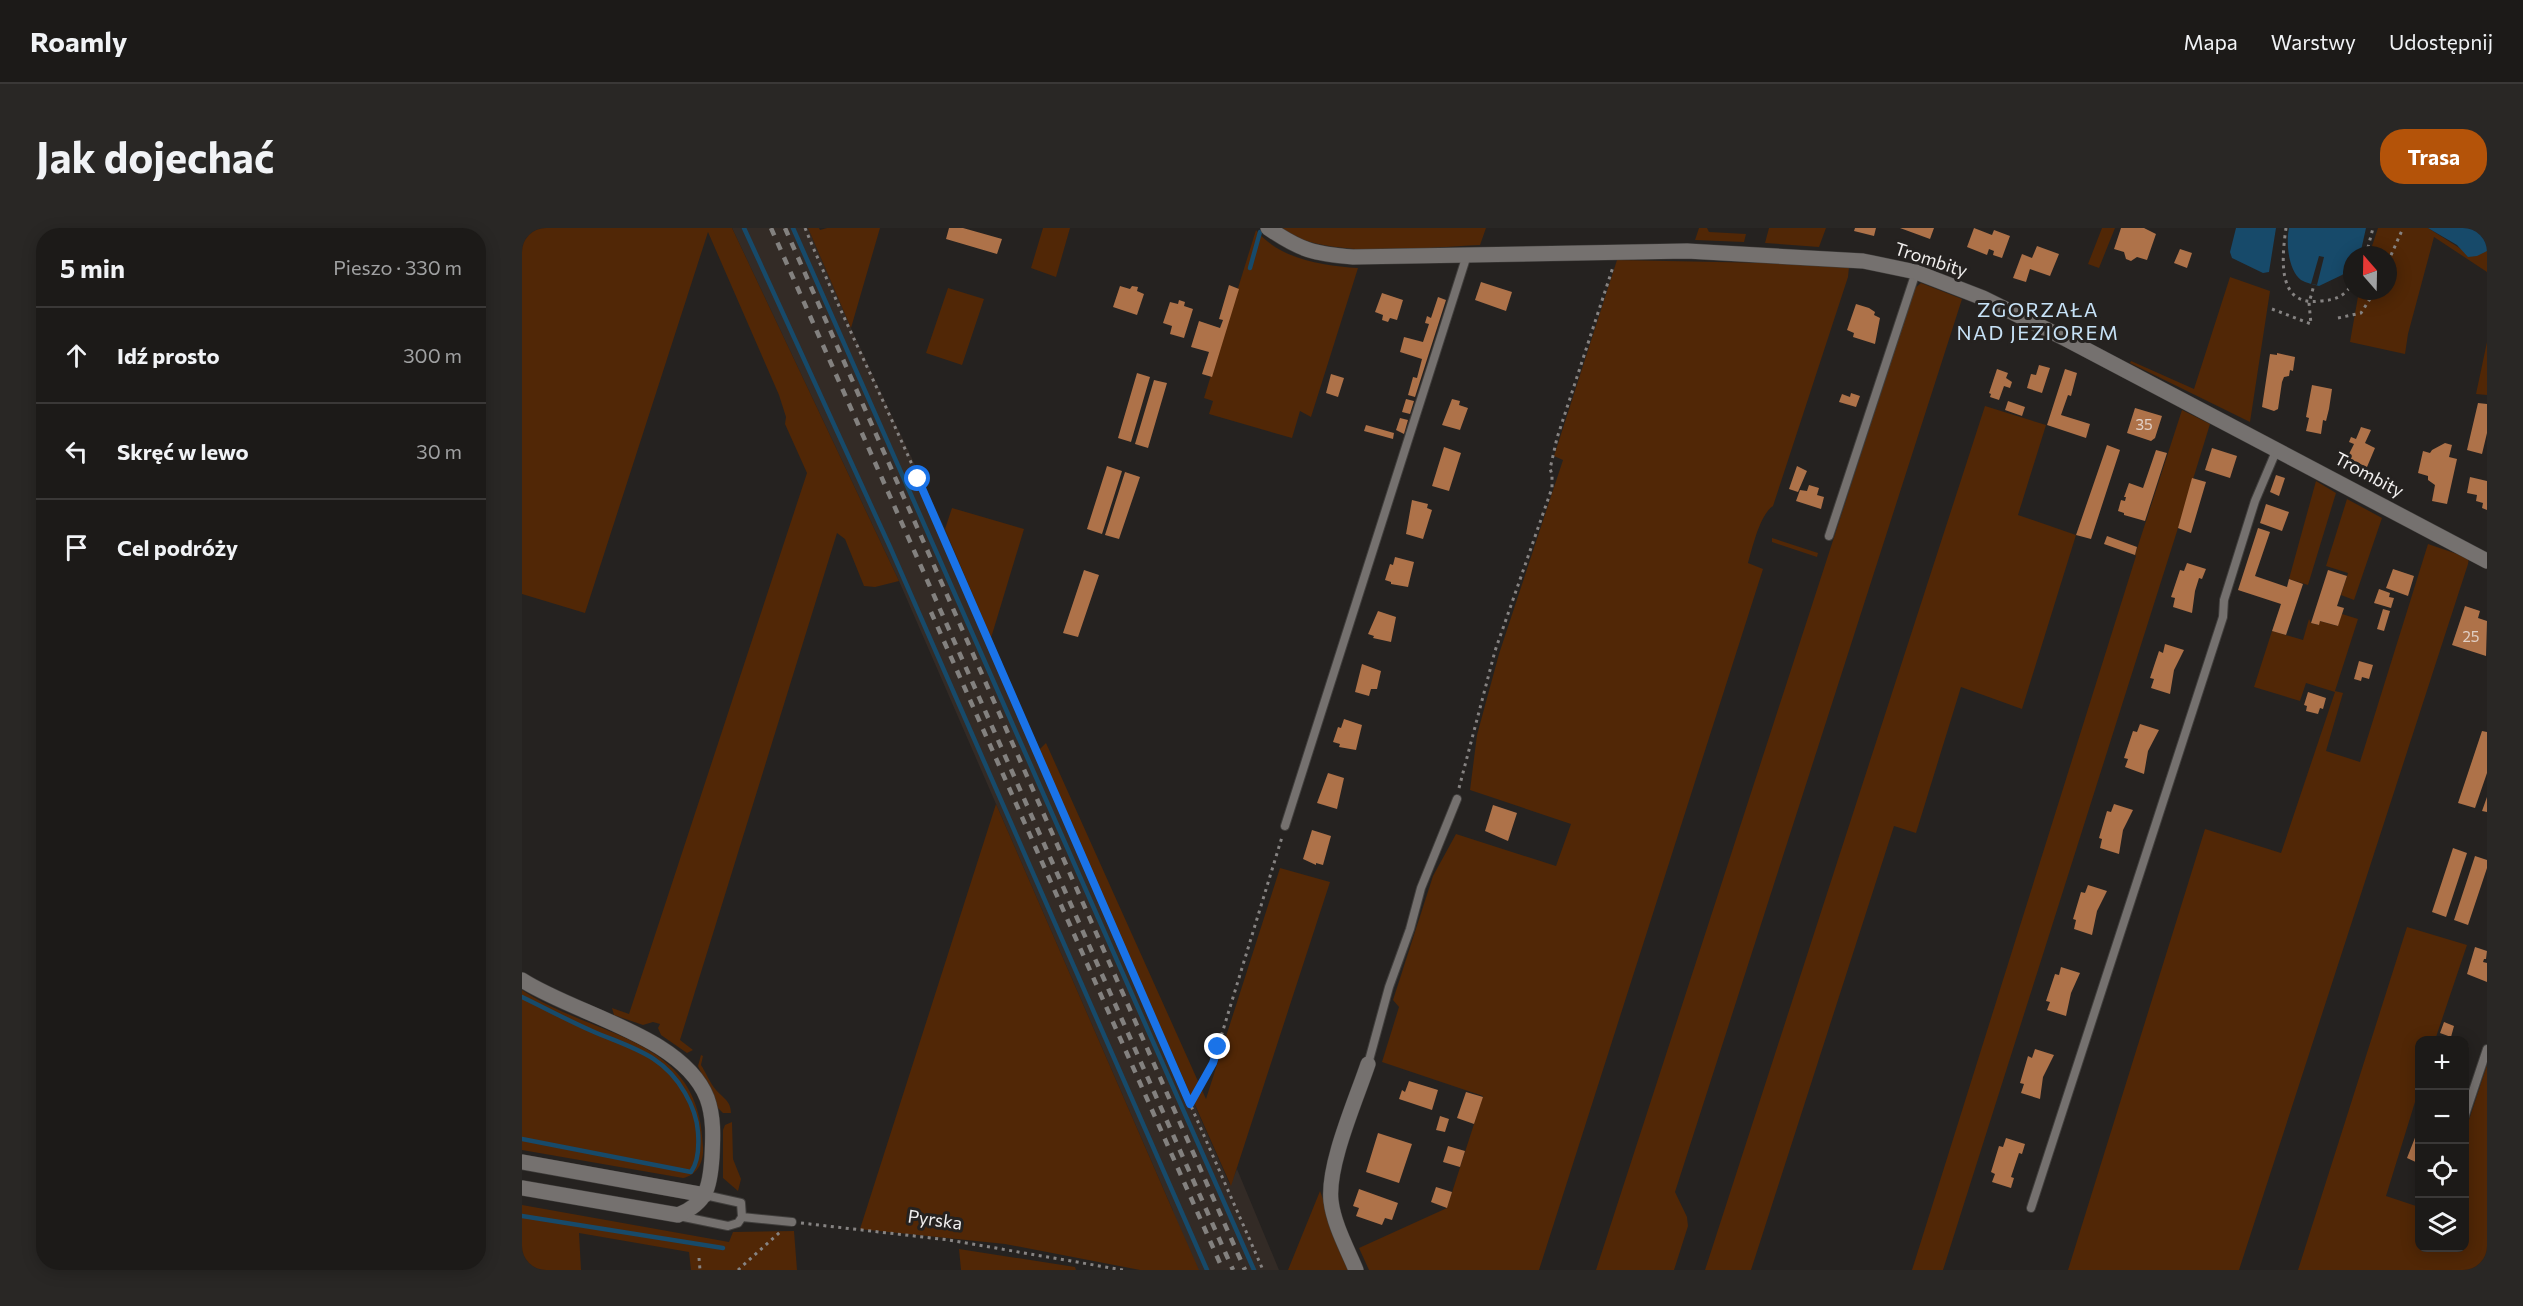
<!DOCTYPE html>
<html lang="pl">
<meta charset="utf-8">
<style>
:root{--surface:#1c1a18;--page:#292725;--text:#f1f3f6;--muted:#a0a1a2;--line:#3a3837;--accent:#b45309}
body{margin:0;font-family:Commissioner,sans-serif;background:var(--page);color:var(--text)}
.controls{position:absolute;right:18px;bottom:18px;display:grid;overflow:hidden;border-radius:12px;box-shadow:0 3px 15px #0003}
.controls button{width:54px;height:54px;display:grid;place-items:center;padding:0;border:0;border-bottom:2px solid var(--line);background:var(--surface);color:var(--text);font:30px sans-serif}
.compass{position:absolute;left:1821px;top:18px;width:54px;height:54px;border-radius:50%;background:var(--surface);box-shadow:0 3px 15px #0003;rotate:340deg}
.stop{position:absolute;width:18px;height:18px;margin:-14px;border:4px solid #1a73e8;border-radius:50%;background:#fff}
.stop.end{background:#1a73e8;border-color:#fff;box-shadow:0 2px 6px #0008}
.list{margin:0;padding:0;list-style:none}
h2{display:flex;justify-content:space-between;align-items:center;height:78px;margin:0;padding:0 24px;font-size:26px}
h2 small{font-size:20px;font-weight:400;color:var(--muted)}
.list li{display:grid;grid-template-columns:39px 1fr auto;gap:18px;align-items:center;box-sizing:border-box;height:96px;padding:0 24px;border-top:2px solid var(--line)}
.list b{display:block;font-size:22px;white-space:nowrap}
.list em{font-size:20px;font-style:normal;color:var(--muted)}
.icon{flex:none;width:33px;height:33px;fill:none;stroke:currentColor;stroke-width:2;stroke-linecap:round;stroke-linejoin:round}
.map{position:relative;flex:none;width:1965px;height:1042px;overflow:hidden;border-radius:24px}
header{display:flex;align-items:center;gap:36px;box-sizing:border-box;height:84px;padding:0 30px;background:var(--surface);border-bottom:2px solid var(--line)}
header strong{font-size:28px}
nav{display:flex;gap:33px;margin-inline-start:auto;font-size:21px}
.intro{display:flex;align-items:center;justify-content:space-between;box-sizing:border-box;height:144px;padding:0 36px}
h1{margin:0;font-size:42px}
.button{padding:15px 27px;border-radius:24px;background:var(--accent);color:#fff;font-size:21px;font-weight:700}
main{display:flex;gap:36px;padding:0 36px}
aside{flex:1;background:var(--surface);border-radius:24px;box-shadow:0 3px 15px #0003}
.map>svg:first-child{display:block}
</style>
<header>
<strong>Roamly</strong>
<nav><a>Mapa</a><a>Warstwy</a><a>Udostępnij</a></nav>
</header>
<div class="intro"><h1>Jak dojechać</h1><a class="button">Trasa</a></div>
<main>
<aside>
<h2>5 min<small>Pieszo · 330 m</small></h2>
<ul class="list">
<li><svg class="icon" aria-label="ahead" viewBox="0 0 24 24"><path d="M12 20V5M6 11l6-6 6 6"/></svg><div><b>Idź prosto</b></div><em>300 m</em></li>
<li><svg class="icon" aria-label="left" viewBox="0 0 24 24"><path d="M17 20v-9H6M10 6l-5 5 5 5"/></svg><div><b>Skręć w lewo</b></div><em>30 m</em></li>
<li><svg class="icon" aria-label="arrive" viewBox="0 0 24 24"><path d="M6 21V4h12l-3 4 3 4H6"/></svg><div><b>Cel podróży</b></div></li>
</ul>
</aside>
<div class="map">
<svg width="1965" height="1042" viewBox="0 0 1965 1042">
<rect width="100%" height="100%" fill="#252220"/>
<path fill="#332b26" d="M 210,0 L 286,0 L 329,100 L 423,301 L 552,605 L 708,957 L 715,941 L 757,1042 L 618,1042 L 651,983 L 377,353 Z"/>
<path fill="#512706" d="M 0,0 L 210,0 L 377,353 L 353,359 L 342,358 L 323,311 L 315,305 L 158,812 L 171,822 L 165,825 L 139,807 L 136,800 L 138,796 L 131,794 L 121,797 L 92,787 L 90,780 L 107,786 L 285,245 L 263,196 L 264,189 L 257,167 L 186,4 L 63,385 L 0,366 Z
M 286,0 L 297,0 L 298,2 L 305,0 L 358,0 L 329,100 Z
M 521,0 L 548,0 L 534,49 L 509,40 Z
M 757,0 L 964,0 L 958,17 C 901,19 805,33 757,0 Z
M 1177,0 L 1185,0 L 1187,4 L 1224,6 L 1222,14 L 1173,12 Z
M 1247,0 L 1304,0 L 1297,19 L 1243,15 Z
M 1580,0 L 1593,0 L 1577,40 L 1566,36 Z
M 1856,0 L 1906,0 L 1939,21 L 1965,23 L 1965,44 L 1912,9 L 1886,106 L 1883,126 L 1828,114 L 1837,63 L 1866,63 L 1866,27 L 1847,27 Z
M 734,2 C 757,31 801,38 836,40 L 789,189 L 778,183 L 770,210 L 687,186 L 691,173 L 682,170 Z
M 1095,32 L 1246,35 L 1327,39 L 1326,49 L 1251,278 C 1238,286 1230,321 1226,335 L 1241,341 L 1017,1042 L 847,1042 L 837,1020 L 925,980 L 961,868 L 860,834 L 877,779 L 871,772 L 911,648 L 934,606 L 1034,638 L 1049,596 L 948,562 L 955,507 L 977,426 L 1041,232 L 1032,228 Z
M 1708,49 L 1748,63 L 1728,194 L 1608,135 L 1609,133 L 1672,161 Z
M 1399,55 L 1440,71 L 1153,964 L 1165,989 L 1166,998 L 1152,1042 L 1074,1042 L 1393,60 Z
M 426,60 L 462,71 L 440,137 L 404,125 Z
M 1965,114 L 1965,167 L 1954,166 Z
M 1463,178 L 1524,197 L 1496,287 L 1554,307 L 1500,481 L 1439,459 L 1394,605 L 1372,598 L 1229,1042 L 1183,1042 Z
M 1660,182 L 1688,196 L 1656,300 L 1421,1042 L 1390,1042 L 1614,328 L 1613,327 Z
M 1794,253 L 1814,265 L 1786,357 L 1767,351 Z
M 1825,271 L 1860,290 L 1832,372 L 1819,367 L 1826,345 L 1804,338 Z
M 430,280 L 502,301 L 469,410 L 423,301 Z
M 1250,310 L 1296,325 L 1295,329 L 1250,314 Z
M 1906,316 L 1947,330 L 1946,336 L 1717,1042 L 1546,1042 L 1683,601 L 1759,625 L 1813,464 L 1784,455 L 1778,473 L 1732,459 L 1750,403 L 1781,412 L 1787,391 L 1789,395 L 1796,397 L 1798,393 L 1815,398 L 1820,386 L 1836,391 L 1813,463 L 1821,465 L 1804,523 L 1838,534 Z
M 524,515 L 684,871 L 758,640 L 808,654 L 709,958 L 516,523 Z
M 474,576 L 651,983 L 677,1042 L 618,1042 L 483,1016 L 338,1001 Z
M 1885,699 L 1945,717 L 1913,812 L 1898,812 L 1897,861 L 1864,968 L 1897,979 L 1898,1020 L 1942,1020 L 1943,904 L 1965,837 L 1965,1042 L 1776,1042 Z
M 0,762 C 75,812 178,806 181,919 C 182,933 176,947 161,950 L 0,922 Z
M 179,827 L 181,828 L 179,837 C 184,845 188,855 194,862 C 201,870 209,873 209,885 L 201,885 L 195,879 L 176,838 Z
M 210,894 L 211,931 L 219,951 L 216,963 L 201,950 L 201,902 L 203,897 Z
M 798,963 L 827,1042 L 766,1042 Z
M 0,977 L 207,1014 L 211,1004 L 272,1003 L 275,1042 L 169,1042 L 167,1024 L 57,1005 L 59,1042 L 0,1042 Z
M 437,1021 L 553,1039 L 554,1042 L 439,1042 Z"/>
<path fill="#174a6a" d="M 1714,0 L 1754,0 L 1747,44 L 1741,45 L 1710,30 L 1708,24 Z
M 1767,0 L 1844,0 L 1838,27 L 1830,27 L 1830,39 L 1820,47 L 1797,58 C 1791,56 1784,55 1779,52 C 1766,42 1764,14 1767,0 Z
M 1906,0 L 1965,0 L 1965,23 L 1955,28 L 1946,29 L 1935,17 Z"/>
<path fill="#252220" d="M 1797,28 L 1802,29 L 1795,57 L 1789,56 Z"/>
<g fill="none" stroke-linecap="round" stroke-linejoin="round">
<path stroke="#174a6a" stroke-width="4.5" d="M 222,0 L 368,319 L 685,1042
M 271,0 L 732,1042
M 728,40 L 738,4
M 0,769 C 23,780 47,793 70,803 C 109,820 141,826 163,865 C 170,877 175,890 176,904 C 177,917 177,933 169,944 L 0,911
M 0,988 L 201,1020"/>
</g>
<path fill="#ae7249" d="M 427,0 L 441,0 L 480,11 L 475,26 L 424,11 Z
M 1333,0 L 1354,0 L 1352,8 L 1332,3 Z
M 1378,0 L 1412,0 L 1408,11 Z
M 1452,0 L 1470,7 L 1472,2 L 1488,8 L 1480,30 L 1471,27 L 1472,23 L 1467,21 L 1465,27 L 1445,19 Z
M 1599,0 L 1622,0 L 1634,6 L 1625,32 L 1615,29 L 1609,33 L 1604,31 L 1602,24 L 1592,21 Z
M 1515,18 L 1537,26 L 1528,48 L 1508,41 L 1504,54 L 1491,50 L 1500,26 L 1510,30 Z
M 1658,21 L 1670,25 L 1665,40 L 1652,35 Z
M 959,54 L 990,64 L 984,83 L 953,72 Z
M 707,57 L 717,61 L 690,149 L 680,146 L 687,124 L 669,119 L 677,93 L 698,100 L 701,92 L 697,91 Z
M 598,58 L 608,61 L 610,58 L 616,59 L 615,63 L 622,66 L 615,87 L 591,79 Z
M 860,65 L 881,72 L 875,92 L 868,90 L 866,94 L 860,92 L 861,87 L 853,84 Z
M 916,69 L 924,72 L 893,169 L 886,167 L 891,149 L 895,150 L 900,131 L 878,124 L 882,109 L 901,114 L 907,96 L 903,95 L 905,88 L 909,90 Z
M 657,72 L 663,74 L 662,78 L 671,81 L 662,110 L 648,106 L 650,98 L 641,95 L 648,74 L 656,76 Z
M 1334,76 L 1347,80 L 1353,84 L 1352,87 L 1358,90 L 1353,116 L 1331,109 L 1332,105 L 1325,102 Z
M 1755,125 L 1773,129 L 1771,143 L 1768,142 L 1767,148 L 1762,149 L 1760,154 L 1756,181 L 1752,183 L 1740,179 L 1748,126 L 1755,127 Z
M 1517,137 L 1528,140 L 1520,165 L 1505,160 L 1509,146 L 1514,147 Z
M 1475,141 L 1486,145 L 1484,150 L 1490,154 L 1488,160 L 1482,158 L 1477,172 L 1468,169 L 1469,166 L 1467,165 Z
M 1543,141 L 1555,145 L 1549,168 L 1546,167 L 1539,187 L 1568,196 L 1564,210 L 1525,197 Z
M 615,145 L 628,149 L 609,214 L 596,210 Z
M 809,146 L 822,150 L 816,169 L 804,165 Z
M 632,152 L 645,155 L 626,220 L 613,216 Z
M 1790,157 L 1810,161 L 1807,181 L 1804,193 L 1801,192 L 1799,206 L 1784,203 L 1787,190 L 1784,189 Z
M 1329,165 L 1338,168 L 1334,179 L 1317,174 L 1320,166 L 1328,169 Z
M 884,171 L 892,173 L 888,186 L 880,184 Z
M 930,171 L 938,173 L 937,177 L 946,180 L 938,202 L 920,197 Z
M 1486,173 L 1503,179 L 1500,188 L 1483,182 Z
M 1956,175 L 1965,176 L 1965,205 L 1960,226 L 1945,222 Z
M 1613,180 L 1640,188 L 1633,210 L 1629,213 L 1605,205 Z
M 878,190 L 886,192 L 882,206 L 874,202 Z
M 844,197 L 872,205 L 871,211 L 842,203 Z
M 1839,199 L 1849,202 L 1843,215 L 1853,220 L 1845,239 L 1825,230 L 1832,216 L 1827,214 L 1829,209 L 1834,211 Z
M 1923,215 L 1930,217 L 1927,229 L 1935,231 L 1925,276 L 1910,273 L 1913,257 L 1906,252 L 1906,248 L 1896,245 L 1901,223 L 1908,225 L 1910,222 Z
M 1585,217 L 1598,222 L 1569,311 L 1554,307 Z
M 922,219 L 939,225 L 927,263 L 910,258 Z
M 1690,220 L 1715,228 L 1708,250 L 1683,242 Z
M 1634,222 L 1645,225 L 1623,293 L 1602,287 L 1602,285 L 1596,283 L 1599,272 L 1603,273 L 1604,269 L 1602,269 L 1607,255 L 1621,260 Z
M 585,238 L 600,243 L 580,306 L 565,301 Z
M 1275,238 L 1285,243 L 1276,264 L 1267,261 Z
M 603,244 L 618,249 L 597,311 L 583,307 Z
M 1754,247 L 1763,250 L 1757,268 L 1748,264 Z
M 1948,249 L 1965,253 L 1965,282 L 1960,280 L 1961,275 L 1954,273 L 1955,267 L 1945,265 Z
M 1670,250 L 1684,254 L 1669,305 L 1656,300 Z
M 1287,257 L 1297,260 L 1295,267 L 1302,269 L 1299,281 L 1274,273 L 1278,262 L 1285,263 Z
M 890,272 L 906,276 L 905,280 L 910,282 L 901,311 L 884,306 Z
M 1744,276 L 1767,284 L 1760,303 L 1738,295 Z
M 1736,300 L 1748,304 L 1733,348 L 1765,359 L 1767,351 L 1781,356 L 1764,407 L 1750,403 L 1759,376 L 1716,362 Z
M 1585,308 L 1615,319 L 1613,327 L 1582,316 Z
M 873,329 L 892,334 L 886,359 L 869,356 L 869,354 L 863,352 L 868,336 L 871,337 Z
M 1665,335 L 1684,341 L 1680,351 L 1677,350 L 1673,363 L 1670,385 L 1651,379 L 1653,370 L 1649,369 L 1658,342 L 1662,343 Z
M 1871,341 L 1892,348 L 1886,368 L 1864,360 Z
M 562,342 L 577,347 L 556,409 L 541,405 Z
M 1806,342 L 1825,348 L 1815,378 L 1822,380 L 1816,398 L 1798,393 L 1797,397 L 1789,395 Z
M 1857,361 L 1868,365 L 1867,369 L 1872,370 L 1869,380 L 1852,375 Z
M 1943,378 L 1958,383 L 1956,390 L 1965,393 L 1964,428 L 1930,417 Z
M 1861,381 L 1868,383 L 1862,403 L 1855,401 Z
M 856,383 L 874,389 L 869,414 L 851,410 L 852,408 L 846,406 Z
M 1643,416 L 1662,422 L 1652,442 L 1648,466 L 1629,460 L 1632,451 L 1628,450 L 1637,423 L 1641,425 Z
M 1837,433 L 1851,437 L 1847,451 L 1840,449 L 1839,453 L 1832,451 Z
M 840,436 L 859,443 L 855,461 L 849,461 L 847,468 L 833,464 Z
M 1786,464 L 1804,470 L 1801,481 L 1798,480 L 1796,486 L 1784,483 L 1785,478 L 1782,477 Z
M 822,491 L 840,497 L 834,522 L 817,519 L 818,516 L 811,514 L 816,499 L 819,500 Z
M 1618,496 L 1637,502 L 1626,523 L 1622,546 L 1603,539 L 1606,531 L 1602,530 L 1611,503 L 1615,504 Z
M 1960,503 L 1965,504 L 1965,545 L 1953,580 L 1936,575 Z
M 806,545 L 822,550 L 815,581 L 795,575 Z
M 1965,569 L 1965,584 L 1960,583 Z
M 1592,576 L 1611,582 L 1601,602 L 1597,626 L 1578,620 L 1580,611 L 1577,610 L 1585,583 L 1589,584 Z
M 971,577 L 995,585 L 986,613 L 963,603 Z
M 790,602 L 809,608 L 801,637 L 794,635 L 794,637 L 781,631 Z
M 1931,620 L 1945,625 L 1924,689 L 1910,684 Z
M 1953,628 L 1965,632 L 1965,640 L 1946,697 L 1932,692 Z
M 1566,657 L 1585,663 L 1575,683 L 1570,707 L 1552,701 L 1554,692 L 1551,691 L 1559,664 L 1563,665 Z
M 1953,719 L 1965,723 L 1964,731 L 1962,731 L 1961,734 L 1965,735 L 1965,754 L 1945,746 Z
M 1539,739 L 1558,745 L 1549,765 L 1544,788 L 1525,782 L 1528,774 L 1524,773 L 1533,746 L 1537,747 Z
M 1922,794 L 1932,798 L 1929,809 L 1918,805 Z
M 1942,817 L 1947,818 L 1943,831 L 1942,831 Z
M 1513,821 L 1532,827 L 1521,849 L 1518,871 L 1499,865 L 1502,856 L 1498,855 L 1506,828 L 1510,830 Z
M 887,853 L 916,862 L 910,882 L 877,871 L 880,862 L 883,864 Z
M 944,864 L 961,869 L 952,896 L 935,890 Z
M 918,888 L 927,891 L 923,904 L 914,902 Z
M 1898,897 L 1898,936 L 1885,930 Z
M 856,905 L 890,916 L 877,955 L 844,944 Z
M 1484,910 L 1503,916 L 1500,926 L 1497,925 L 1489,949 L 1492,950 L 1489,960 L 1470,954 L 1473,946 L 1469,944 L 1477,918 L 1481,919 Z
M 926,918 L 943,923 L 938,939 L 921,934 Z
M 914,959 L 930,964 L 925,980 L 909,974 Z
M 837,961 L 876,975 L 870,992 L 863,990 L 860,997 L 834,988 L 837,980 L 831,978 Z"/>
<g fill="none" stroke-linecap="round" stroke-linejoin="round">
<g stroke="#403e3c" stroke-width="10">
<path id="lane" d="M 1307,308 L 1394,44
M 763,598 L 945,27
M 846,836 L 867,759 L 888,701 L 899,660 L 935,571
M 1942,890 L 1965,821
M 1509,980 L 1701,389 L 1702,372 L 1733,273 L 1755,221
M 157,988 L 206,998 L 216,995 L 220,989 L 219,975 L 183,967
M 220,989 L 270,994"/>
</g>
<g stroke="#403e3c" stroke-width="16">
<path id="street" d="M 746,0 C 778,22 792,26 831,29 L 1165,23 L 1341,33 L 1394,44 L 1461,70 L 1544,111 L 1965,333
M 0,752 C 54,787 161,808 185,870 C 192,889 191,909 190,929 C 188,959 185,975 156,987 L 0,960
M 0,934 L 183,967
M 834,1042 C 825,1020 812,997 809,973 C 805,937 834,872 846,836"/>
</g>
<path stroke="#868382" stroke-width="3" stroke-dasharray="3 4.5" stroke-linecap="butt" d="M 283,0 C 318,85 359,166 396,250 C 510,515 625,778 741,1042
M 1764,0 C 1760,29 1754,79 1798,73 C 1813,72 1821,69 1830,57
M 1844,27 L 1851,0
M 1866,34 L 1881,0
M 1750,81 L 1789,96 L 1787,75 L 1792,57
M 1816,90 L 1839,85 L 1853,63
M 937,560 L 973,423 L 1030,260 L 1030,246 L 1028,241 L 1035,210 L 1091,39
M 668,875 L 691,835 L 760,609
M 279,995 L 427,1012 L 601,1042
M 177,1030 L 178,1042
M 216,1042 L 258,1004"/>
<use href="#lane" stroke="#75716f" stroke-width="8"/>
<use href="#street" stroke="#75716f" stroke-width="15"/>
<path stroke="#83817f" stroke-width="4.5" stroke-dasharray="8 8" stroke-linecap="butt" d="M 249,0 L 711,1042
M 263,0 L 723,1042
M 409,384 L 701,1042"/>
</g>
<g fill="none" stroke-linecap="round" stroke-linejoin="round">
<path stroke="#1a73e8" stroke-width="8" d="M 396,251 L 668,876 L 691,835 L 696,819"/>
</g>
<g text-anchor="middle" stroke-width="6" stroke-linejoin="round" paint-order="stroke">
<g font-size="15" fill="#e1d0c6">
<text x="1622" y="202">35</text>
<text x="1949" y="414">25</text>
</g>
<g font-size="18" fill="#f2f0ef" stroke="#252220">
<text transform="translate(1409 32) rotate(18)" y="6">Trombity</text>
<text transform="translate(1847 247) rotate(28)" y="6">Trombity</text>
<text transform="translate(413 992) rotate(8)" y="6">Pyrska</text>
</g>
<g font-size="20" letter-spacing="1.5" fill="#c7e2f7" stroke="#252220">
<text x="1516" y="89">ZGORZAŁA<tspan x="1516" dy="23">NAD JEZIOREM</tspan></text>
</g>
</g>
</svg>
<div class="controls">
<button>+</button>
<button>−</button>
<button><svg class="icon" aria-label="locate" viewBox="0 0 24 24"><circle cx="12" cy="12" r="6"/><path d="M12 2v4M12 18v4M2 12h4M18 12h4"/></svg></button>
<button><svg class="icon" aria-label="layers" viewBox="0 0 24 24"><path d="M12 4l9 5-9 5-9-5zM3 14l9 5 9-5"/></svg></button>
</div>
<svg class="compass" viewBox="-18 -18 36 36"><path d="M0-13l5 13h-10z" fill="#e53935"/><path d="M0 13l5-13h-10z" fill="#a0a1a2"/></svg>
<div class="stop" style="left:396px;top:251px"></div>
<div class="stop end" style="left:696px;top:819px"></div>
</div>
</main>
